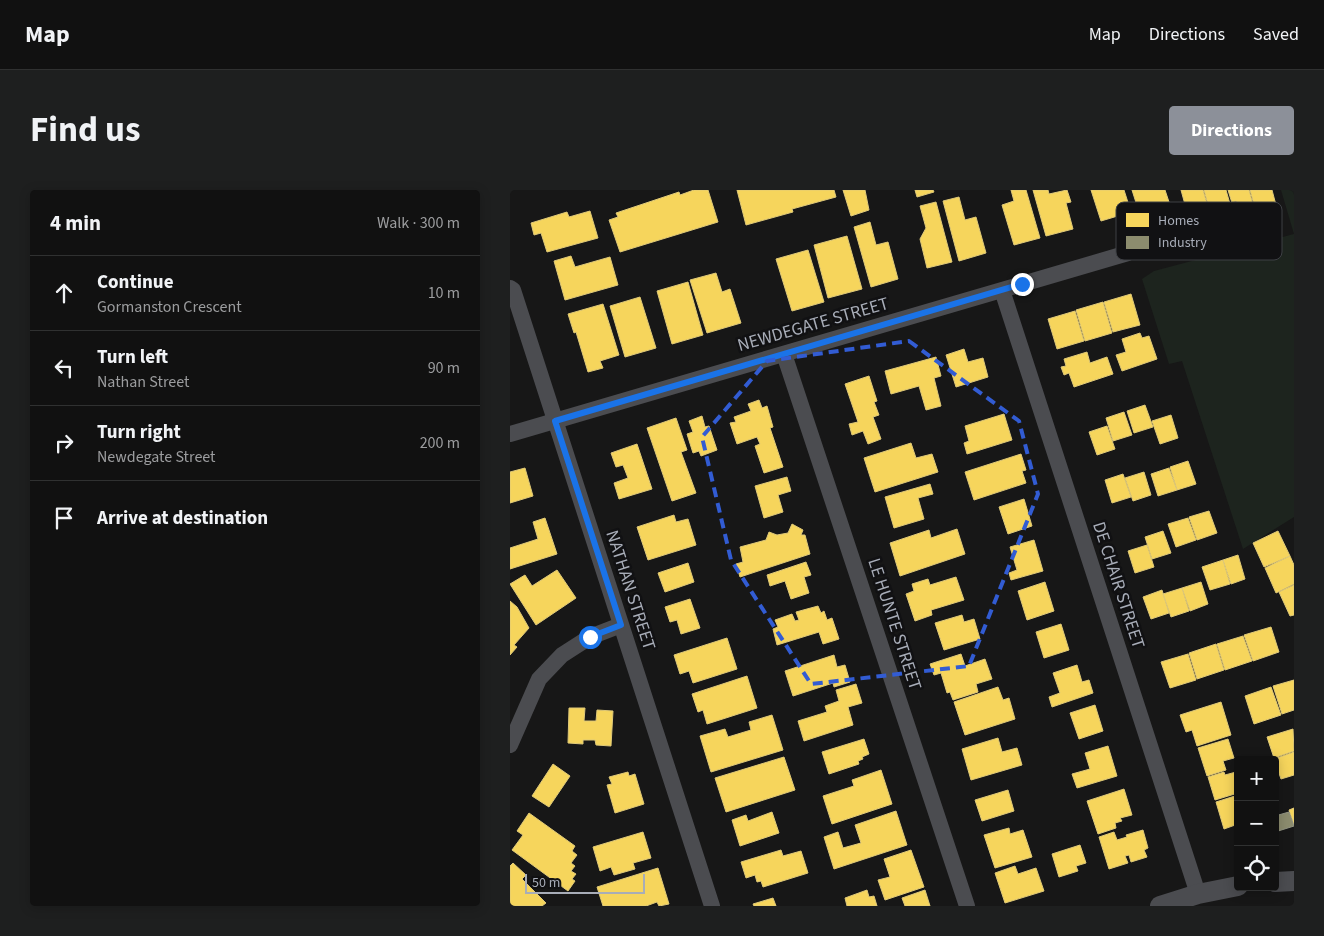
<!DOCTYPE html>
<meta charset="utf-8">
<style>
:root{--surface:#111;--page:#1e1f1f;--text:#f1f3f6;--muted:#9c9d9f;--line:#303131;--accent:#8c9099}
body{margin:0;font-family:"Source Sans 3",sans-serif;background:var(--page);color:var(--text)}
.controls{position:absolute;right:15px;bottom:15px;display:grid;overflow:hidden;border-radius:5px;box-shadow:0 2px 12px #0003}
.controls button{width:45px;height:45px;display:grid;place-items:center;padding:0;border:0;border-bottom:1px solid var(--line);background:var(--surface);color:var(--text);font:25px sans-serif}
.scale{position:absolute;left:15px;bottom:12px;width:120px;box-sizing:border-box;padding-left:5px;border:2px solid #a8adb8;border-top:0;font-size:14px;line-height:18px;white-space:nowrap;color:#a8adb8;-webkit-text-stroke:4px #111113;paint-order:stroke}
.stop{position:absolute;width:15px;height:15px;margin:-11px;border:4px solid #1a73e8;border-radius:50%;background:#fff}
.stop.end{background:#1a73e8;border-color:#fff;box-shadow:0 1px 5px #0008}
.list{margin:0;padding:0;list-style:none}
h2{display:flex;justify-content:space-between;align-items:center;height:65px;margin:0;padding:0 20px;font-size:21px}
h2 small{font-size:16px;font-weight:400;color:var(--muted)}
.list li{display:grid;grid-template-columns:32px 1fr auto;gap:15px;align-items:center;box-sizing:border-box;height:75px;padding:0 20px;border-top:1px solid var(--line)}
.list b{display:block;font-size:19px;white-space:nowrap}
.list p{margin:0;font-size:16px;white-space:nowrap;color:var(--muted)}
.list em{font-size:16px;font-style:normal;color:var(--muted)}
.icon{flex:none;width:28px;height:28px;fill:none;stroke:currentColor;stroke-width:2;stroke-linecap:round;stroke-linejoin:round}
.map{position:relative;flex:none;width:784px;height:716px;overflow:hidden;border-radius:5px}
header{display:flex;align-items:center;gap:30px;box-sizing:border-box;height:70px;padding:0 25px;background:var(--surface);border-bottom:1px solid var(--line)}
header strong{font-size:24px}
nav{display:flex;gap:28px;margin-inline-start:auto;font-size:18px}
.intro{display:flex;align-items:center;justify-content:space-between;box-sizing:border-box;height:120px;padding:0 30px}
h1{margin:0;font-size:35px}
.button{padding:12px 22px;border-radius:5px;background:var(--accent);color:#fff;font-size:18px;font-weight:700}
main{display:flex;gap:30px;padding:0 30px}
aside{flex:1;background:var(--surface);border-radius:5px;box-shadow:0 2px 12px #0003}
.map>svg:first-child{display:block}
</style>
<header>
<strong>Map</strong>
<nav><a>Map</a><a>Directions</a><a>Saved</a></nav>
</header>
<div class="intro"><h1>Find us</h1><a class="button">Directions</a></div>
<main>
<aside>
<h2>4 min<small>Walk · 300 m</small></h2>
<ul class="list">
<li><svg class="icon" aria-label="ahead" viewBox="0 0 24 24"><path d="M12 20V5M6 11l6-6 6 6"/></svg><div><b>Continue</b><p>Gormanston Crescent</p></div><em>10 m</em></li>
<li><svg class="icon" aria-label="left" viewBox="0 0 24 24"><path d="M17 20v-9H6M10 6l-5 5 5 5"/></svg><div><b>Turn left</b><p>Nathan Street</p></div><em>90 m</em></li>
<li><svg class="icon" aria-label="right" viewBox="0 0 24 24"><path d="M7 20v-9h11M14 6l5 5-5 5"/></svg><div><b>Turn right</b><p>Newdegate Street</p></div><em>200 m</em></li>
<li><svg class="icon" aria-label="arrive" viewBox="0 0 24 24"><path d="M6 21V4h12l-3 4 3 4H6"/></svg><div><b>Arrive at destination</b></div></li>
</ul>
</aside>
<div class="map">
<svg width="784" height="716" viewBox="0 0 784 716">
<rect width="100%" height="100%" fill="#171717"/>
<path fill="#1d241e" d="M 771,0 L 784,0 L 784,327 L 733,359 L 672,171 L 659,174 L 632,89 L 644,81 L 784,44 Z"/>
<path fill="#f6d55c" stroke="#dfc978" d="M 184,0 L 198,0 L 208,32 L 110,62 L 99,30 L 108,27 L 106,23 L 169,2 L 170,5 Z
M 227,0 L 324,0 L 326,7 L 282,19 L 283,22 L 236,35 Z
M 333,0 L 355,0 L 359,20 L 341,26 Z
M 405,0 L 423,0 L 424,2 L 407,7 Z
M 501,0 L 516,0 L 530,48 L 504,55 L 492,15 L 504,11 Z
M 523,0 L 538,0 L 539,4 L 557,0 L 561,12 L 556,13 L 563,39 L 536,46 Z
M 581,0 L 614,0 L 621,22 L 591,31 Z
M 622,0 L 655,0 L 662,21 L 655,23 L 659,36 L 636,44 Z
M 671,0 L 693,0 L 708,52 L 687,58 Z
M 694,0 L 716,0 L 720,14 L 714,16 L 716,22 L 719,21 L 726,47 L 708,51 Z
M 718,0 L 739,0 L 750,40 L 731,45 L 723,20 L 728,18 L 726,11 L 722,13 Z
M 740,0 L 762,0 L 771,34 L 751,40 Z
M 449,7 L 455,30 L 466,27 L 476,63 L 449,71 L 433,11 Z
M 426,12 L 442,72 L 417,78 L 410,49 L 416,38 L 410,16 Z
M 80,21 L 88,48 L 37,62 L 31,43 L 24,45 L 21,33 L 57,22 L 59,27 Z
M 360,32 L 366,55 L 378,52 L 388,89 L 361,97 L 344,37 Z
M 337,46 L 352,99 L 318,108 L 304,55 Z
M 298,60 L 314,112 L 282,121 L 266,69 Z
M 61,66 L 65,77 L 100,67 L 108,95 L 55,110 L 44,71 Z
M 206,83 L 212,102 L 220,99 L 231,133 L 197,143 L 180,90 Z
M 178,92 L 193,145 L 162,154 L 147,101 Z
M 621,104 L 630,135 L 603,142 L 594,112 Z
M 130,107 L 146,158 L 115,167 L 100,116 Z
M 593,112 L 602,143 L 575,151 L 566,120 Z
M 93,114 L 109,165 L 90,171 L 93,178 L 78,182 L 66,142 L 64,143 L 58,124 Z
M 565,121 L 574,151 L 547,159 L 538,129 Z
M 630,143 L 632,148 L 639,146 L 647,169 L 612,181 L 606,165 L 616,162 L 612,149 Z
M 454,159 L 458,172 L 473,168 L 478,187 L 446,197 L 436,165 Z
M 577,162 L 580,173 L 597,167 L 603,184 L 564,197 L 559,183 L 554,185 L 551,177 L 556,176 L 554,169 Z
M 426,167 L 431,186 L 424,188 L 431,216 L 416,220 L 409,196 L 381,204 L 375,181 Z
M 359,186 L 367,211 L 364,212 L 369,225 L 363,227 L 371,249 L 358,254 L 353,241 L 342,245 L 339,234 L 348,232 L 335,194 Z
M 249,210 L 252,218 L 257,216 L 263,237 L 260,238 L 273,277 L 254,283 L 245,256 L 250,254 L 247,247 L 227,254 L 220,233 L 226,232 L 224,227 L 241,221 L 238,214 Z
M 635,215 L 643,237 L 624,243 L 617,221 Z
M 614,222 L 622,245 L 603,251 L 596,228 Z
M 494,224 L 502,250 L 457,264 L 454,253 L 459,251 L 455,236 Z
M 661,225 L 668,248 L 650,254 L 642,231 Z
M 192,226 L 195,237 L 199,236 L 207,260 L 191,266 L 189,261 L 183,263 L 177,244 L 183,242 L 179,231 Z
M 166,228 L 177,260 L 171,262 L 186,303 L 162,311 L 137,238 Z
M 597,236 L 605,259 L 587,265 L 579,242 Z
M 401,253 L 406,268 L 422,264 L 428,282 L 365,302 L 354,268 Z
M 127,254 L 142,299 L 109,309 L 104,293 L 118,288 L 113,275 L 106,277 L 101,263 Z
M 511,264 L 516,280 L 512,281 L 516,293 L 464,310 L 455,282 Z
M 678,271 L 686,294 L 667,300 L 660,277 Z
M 15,278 L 23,306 L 0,313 L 0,282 Z
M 659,278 L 667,300 L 648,306 L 641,284 Z
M 634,282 L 641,305 L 623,311 L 615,288 Z
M 613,284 L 621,307 L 602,313 L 595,290 Z
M 277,287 L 281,301 L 268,305 L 273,322 L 254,328 L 245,296 Z
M 420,294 L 423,304 L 408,308 L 414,329 L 384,338 L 375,307 Z
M 514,309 L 522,336 L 498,344 L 489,317 Z
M 699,321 L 707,343 L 687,350 L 679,327 Z
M 164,325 L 166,332 L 178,329 L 186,355 L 138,370 L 127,337 Z
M 35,328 L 47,364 L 0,379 L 0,358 L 28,349 L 23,332 Z
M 678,328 L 686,350 L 666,357 L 658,334 Z
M 282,334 L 293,340 L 291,345 L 295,345 L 300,364 L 230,387 L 226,374 L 233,372 L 230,357 L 256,350 L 259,342 L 267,345 L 278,343 Z
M 447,339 L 455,364 L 390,386 L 380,353 L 419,340 L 421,348 Z
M 653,341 L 661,363 L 642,369 L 635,347 Z
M 768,341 L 780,366 L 754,377 L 743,353 Z
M 524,350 L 533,381 L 501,390 L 499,383 L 507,380 L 500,357 Z
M 637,355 L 644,377 L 625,383 L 618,361 Z
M 728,365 L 735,389 L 721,394 L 713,370 Z
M 780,366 L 784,375 L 784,394 L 766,403 L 755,378 Z
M 713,370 L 720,394 L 700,400 L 692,377 Z
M 296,372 L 301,385 L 294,387 L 299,403 L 281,409 L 275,391 L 260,396 L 257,385 Z
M 178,373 L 184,392 L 155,402 L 148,383 Z
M 47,380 L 66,408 L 26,435 L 0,394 L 15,385 L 22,396 Z
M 446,387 L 454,410 L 421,420 L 422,425 L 405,431 L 396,404 L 404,401 L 402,394 L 418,389 L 420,395 Z
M 535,392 L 544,421 L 517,430 L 508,401 Z
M 691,392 L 698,414 L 680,421 L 672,398 Z
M 784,395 L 784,425 L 780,426 L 769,402 Z
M 672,398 L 679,421 L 661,427 L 653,404 Z
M 652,400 L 659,423 L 641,429 L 633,407 Z
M 180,409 L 190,438 L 171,444 L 167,430 L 160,432 L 155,417 Z
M 0,411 L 7,417 L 19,438 L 4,455 L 7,457 L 0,465 Z
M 308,416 L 311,423 L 314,421 L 317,430 L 322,428 L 329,449 L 313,454 L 309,442 L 267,455 L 263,439 L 268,437 L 265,430 L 282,424 L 285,431 L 289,430 L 286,422 Z
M 452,425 L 454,432 L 464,429 L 470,449 L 434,460 L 425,433 Z
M 551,434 L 559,460 L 534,468 L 526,442 Z
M 761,437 L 769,462 L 743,471 L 734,445 Z
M 733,446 L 742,471 L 715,480 L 707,454 Z
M 217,448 L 227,479 L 183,493 L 179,481 L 170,484 L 164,465 Z
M 706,454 L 714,480 L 687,489 L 679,463 Z
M 451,464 L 455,476 L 475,469 L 482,489 L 466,494 L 468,502 L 443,510 L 440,502 L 437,503 L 431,483 L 424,485 L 420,474 Z
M 678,464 L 686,490 L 660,498 L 651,472 Z
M 324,465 L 327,477 L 335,475 L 340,492 L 324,497 L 323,493 L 283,506 L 275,481 Z
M 567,475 L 572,492 L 579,490 L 583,503 L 542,517 L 539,507 L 550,503 L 543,483 Z
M 237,486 L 247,518 L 197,534 L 193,520 L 188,522 L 182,504 Z
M 784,490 L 784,520 L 772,524 L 763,496 Z
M 346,494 L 352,513 L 338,517 L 343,535 L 294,551 L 288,531 L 317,522 L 315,516 L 329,511 L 326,500 Z
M 488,497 L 493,510 L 499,508 L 505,529 L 455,545 L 444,512 Z
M 761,497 L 771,525 L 744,534 L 735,506 Z
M 711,512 L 721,545 L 687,556 L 682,540 L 676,542 L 670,525 Z
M 585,515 L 593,541 L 569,549 L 560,523 Z
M 59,518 L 75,518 L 74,531 L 86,531 L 87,520 L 103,521 L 101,556 L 86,555 L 85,550 L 73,550 L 73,554 L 58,553 Z
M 262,525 L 273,560 L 201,582 L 190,546 L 215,539 L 218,547 L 241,540 L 239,532 Z
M 783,539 L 784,561 L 764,568 L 757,547 Z
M 488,548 L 492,562 L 507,558 L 512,575 L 461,590 L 452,559 Z
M 354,549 L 359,564 L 352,567 L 353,569 L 348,571 L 349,574 L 319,584 L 312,562 Z
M 718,549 L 724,568 L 713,571 L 716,580 L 697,586 L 688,558 Z
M 598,556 L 607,586 L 567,598 L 562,584 L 580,579 L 575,563 Z
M 784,562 L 784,585 L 771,589 L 764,569 Z
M 274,567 L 285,600 L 216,622 L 205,588 Z
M 43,574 L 60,586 L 39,617 L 22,606 Z
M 371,580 L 382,614 L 322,634 L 313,606 L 344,596 L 342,590 Z
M 118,582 L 119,586 L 125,584 L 134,614 L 105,623 L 97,595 L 102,594 L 99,587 Z
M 714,582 L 715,585 L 726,582 L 728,587 L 728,603 L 705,610 L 698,587 Z
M 614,599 L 622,625 L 610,628 L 612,631 L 605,633 L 606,638 L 588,644 L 577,611 Z
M 498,600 L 504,621 L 472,631 L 465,610 Z
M 728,605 L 728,634 L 714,639 L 706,612 Z
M 784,618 L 784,635 L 779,620 Z
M 386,621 L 397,655 L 324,679 L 314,647 L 328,642 L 333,658 L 351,653 L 345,635 Z
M 262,622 L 269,643 L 230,656 L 222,630 L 236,625 L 238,631 Z
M 19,623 L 65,656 L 62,661 L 67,665 L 61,673 L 65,676 L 61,681 L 66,684 L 62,689 L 65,691 L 58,701 L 2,660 L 13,645 L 7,641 Z
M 499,638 L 500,644 L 513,640 L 522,667 L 485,678 L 474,645 Z
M 633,640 L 638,658 L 634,660 L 637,667 L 621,672 L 619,665 L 615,666 L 618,673 L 599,679 L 589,647 L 604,642 L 607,650 L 617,647 L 616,645 Z
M 133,642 L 141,668 L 123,673 L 125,679 L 104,685 L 101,677 L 90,681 L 83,657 Z
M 570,655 L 576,673 L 566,676 L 568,681 L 549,687 L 542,664 Z
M 271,660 L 273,666 L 291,661 L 298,683 L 253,697 L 251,691 L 247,692 L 245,685 L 236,688 L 231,672 Z
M 401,660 L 414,697 L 375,710 L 368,690 L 380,687 L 374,669 Z
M 3,673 L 16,685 L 12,689 L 36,713 L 32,716 L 0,716 L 0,676 Z
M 505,676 L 508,684 L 526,678 L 534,701 L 495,713 L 485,683 Z
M 148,678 L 159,714 L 149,716 L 147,712 L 136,716 L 93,716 L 87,697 Z
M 357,700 L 359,707 L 364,706 L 367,716 L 337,716 L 335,708 Z
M 415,700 L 420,716 L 395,716 L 392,708 Z
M 263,708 L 266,716 L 244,716 L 243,714 Z"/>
<path fill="#8c8c6e" stroke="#949684" d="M 779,622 L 784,636 L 765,642 L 765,626 Z"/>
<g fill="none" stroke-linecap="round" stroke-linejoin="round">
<path stroke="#4b4c50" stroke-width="16" d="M 0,98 L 3,100 L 202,716
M 492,100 L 688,704
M 274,164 L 457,716
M 0,244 L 618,63
M 0,555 L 29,489 L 52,465 L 80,447 L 111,435"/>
<path stroke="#4b4c50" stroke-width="20" d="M 765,692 L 784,691
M 650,716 L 688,704 L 728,696"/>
</g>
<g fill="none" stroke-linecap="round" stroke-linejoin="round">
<path stroke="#1a73e8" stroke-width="6" d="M 80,447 L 111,435 L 45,231 L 512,94"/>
</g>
<path fill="none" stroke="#325cd3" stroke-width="4" stroke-dasharray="10 6" stroke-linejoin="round" d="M 399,151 L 509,231 L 528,304 L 459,476 L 301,494 L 221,370 L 192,247 L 257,171 Z"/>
<g text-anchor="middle" stroke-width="5" stroke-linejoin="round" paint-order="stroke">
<g font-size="18" fill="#a8adb8" stroke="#111113">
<text transform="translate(303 134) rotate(-16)" y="6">NEWDEGATE STREET</text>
<text transform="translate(609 395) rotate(72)" y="6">DE CHAIR STREET</text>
<text transform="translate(121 400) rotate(72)" y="6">NATHAN STREET</text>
<text transform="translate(385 434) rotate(72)" y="6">LE HUNTE STREET</text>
</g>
</g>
<rect x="606" y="12" width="166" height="58" rx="8" fill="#111113" stroke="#3e4045" stroke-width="1"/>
<rect x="616" y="23" width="23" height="14" fill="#f6d55c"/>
<rect x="616" y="46" width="23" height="13" fill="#8c8c6e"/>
<g font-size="14" fill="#a8adb8">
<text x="648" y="35">Homes</text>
<text x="648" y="57">Industry</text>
</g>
</svg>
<div class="controls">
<button>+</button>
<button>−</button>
<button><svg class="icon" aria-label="locate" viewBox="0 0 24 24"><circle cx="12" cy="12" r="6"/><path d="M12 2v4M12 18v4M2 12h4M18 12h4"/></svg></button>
</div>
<div class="scale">50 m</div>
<div class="stop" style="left:80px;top:447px"></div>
<div class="stop end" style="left:512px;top:94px"></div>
</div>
</main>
